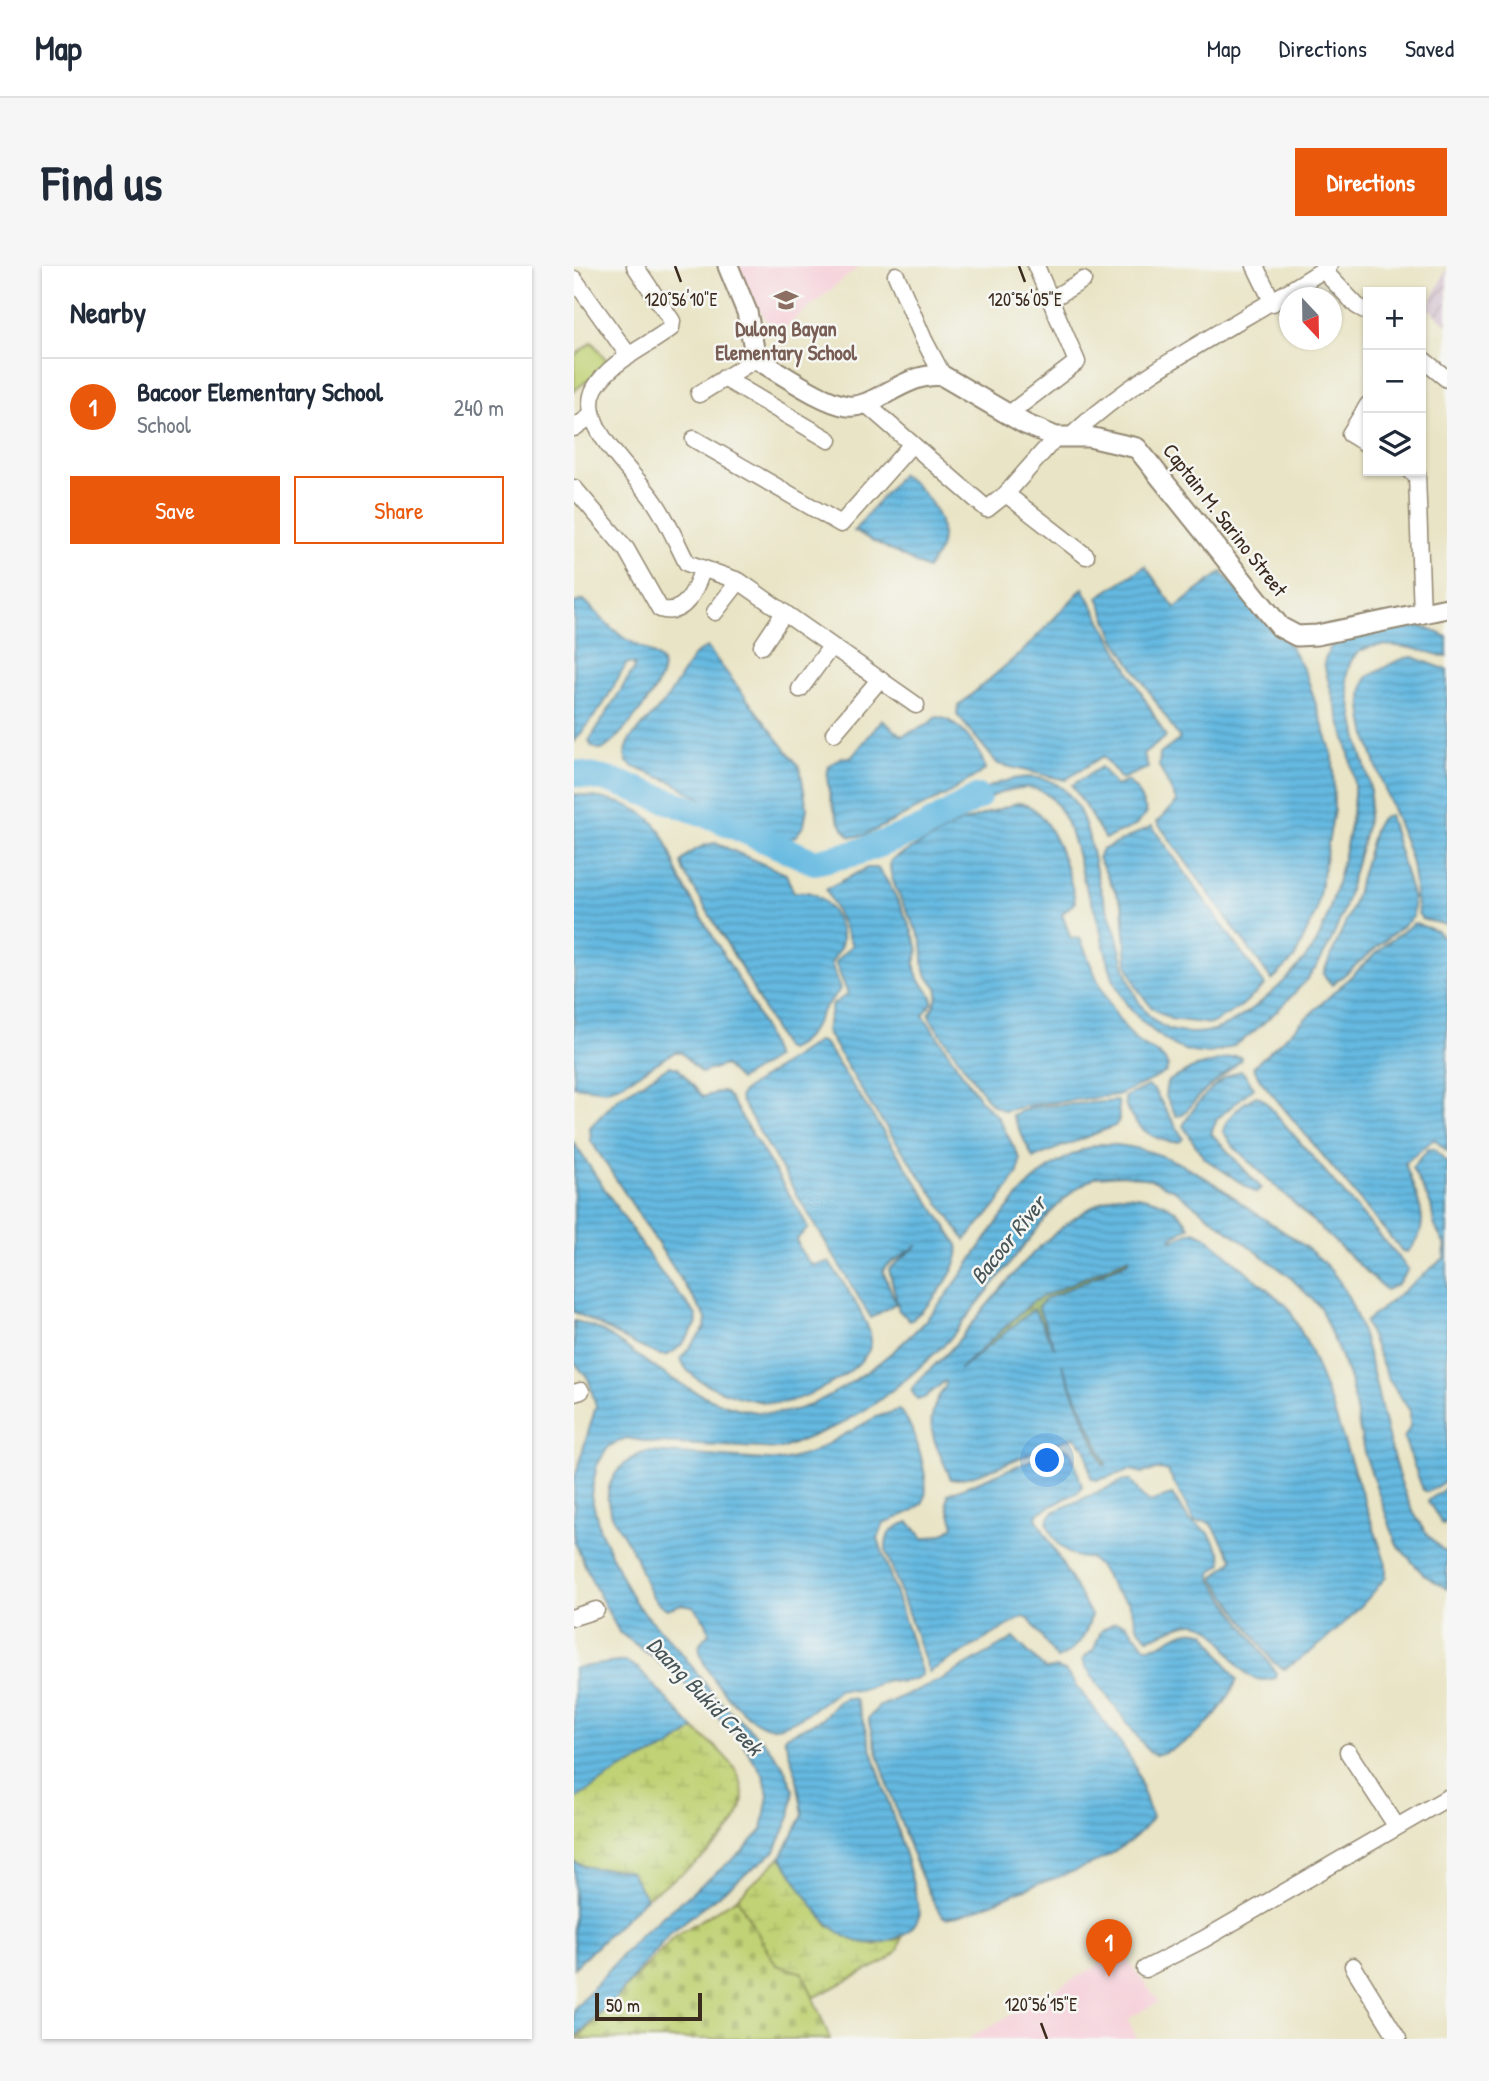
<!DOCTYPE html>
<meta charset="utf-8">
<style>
:root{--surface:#fff;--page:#f6f6f7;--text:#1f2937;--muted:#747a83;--line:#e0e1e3;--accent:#ea580c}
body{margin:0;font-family:"Patrick Hand",sans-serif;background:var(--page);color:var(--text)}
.controls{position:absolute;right:21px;top:21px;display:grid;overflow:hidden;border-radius:0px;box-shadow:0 2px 5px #0004}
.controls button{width:63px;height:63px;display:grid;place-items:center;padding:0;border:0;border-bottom:2px solid var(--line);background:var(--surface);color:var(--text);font:35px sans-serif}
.compass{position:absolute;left:705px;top:21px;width:63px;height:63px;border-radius:50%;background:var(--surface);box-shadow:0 2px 5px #0004;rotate:158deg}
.scale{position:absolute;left:21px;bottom:18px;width:107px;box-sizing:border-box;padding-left:7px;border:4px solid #3b2a1e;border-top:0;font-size:19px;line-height:24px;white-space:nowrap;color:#3b2a1e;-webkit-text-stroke:5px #f6f6f2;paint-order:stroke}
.you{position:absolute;left:474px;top:1195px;width:24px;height:24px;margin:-18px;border:5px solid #fff;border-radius:50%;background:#1a73e8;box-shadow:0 0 0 10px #1a73e833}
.badge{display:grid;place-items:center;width:46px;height:46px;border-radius:50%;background:var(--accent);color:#fff;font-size:23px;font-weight:700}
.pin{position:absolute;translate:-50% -58px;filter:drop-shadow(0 2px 4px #0008)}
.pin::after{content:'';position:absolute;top:37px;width:24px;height:21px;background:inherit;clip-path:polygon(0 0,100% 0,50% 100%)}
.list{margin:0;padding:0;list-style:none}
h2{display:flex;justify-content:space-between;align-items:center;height:91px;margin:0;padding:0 28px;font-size:30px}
h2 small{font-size:23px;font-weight:400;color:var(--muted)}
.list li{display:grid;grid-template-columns:46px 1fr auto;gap:21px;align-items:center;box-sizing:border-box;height:98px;padding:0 28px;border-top:2px solid var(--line)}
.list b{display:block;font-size:26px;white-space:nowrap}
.list p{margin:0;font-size:23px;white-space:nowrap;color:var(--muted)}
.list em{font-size:23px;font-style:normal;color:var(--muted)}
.actions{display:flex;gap:14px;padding:21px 28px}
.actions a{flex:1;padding:16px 0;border:2px solid var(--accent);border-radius:0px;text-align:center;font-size:24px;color:var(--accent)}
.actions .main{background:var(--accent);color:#fff}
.icon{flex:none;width:38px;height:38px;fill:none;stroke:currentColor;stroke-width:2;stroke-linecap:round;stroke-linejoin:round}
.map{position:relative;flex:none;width:873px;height:1773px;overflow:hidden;border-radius:0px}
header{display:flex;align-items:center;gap:42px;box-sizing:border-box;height:98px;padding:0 35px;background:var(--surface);border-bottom:2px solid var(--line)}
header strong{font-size:33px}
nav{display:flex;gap:38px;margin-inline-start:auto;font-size:24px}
.intro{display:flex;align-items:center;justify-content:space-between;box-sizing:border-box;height:168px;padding:0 42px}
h1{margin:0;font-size:49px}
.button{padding:18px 32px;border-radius:0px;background:var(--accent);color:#fff;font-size:24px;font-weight:700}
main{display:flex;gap:42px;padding:0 42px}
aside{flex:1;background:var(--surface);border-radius:0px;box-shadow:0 2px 5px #0004}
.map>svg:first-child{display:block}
</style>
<header>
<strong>Map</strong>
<nav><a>Map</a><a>Directions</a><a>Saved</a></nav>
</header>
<div class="intro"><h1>Find us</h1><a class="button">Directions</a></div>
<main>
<aside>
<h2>Nearby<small></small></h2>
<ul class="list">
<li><span class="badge">1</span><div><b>Bacoor Elementary School</b><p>School</p></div><em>240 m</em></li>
</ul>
<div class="actions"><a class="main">Save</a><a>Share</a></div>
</aside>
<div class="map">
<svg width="873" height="1773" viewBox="0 0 873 1773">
<defs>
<pattern id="industrial-furrows" width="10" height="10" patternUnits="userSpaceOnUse" patternTransform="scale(1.75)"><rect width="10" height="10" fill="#d1bdcb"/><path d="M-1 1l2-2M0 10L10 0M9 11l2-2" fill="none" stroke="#ab9aa4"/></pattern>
<pattern id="forest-firs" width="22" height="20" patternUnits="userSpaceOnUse" patternTransform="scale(1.75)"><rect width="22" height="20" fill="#98b466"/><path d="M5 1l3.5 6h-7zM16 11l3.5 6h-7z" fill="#7d9353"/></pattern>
<pattern id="wetland-marsh" width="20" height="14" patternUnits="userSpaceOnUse" patternTransform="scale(1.75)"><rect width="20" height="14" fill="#c0d275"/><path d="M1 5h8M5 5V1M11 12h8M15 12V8" fill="none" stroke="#a6b465"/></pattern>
<pattern id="cemetery-stones" width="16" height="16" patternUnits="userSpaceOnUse" patternTransform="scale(1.75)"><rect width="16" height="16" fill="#c0d275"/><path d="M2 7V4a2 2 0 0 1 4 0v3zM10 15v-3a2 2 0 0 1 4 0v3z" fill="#a6b465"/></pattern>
<pattern id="water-rules" width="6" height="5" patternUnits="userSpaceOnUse" patternTransform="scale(1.75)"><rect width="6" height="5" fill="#65b9e1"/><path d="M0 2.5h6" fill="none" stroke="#5497b6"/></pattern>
</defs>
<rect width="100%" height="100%" fill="#f6f6f2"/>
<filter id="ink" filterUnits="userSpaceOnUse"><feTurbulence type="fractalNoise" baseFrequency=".0143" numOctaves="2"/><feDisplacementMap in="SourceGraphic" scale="14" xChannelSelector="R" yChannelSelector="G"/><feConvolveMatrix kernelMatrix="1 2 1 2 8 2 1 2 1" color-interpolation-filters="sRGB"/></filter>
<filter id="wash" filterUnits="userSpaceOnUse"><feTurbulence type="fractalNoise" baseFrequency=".00686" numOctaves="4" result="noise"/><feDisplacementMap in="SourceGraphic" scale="28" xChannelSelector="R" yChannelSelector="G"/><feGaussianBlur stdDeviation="1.57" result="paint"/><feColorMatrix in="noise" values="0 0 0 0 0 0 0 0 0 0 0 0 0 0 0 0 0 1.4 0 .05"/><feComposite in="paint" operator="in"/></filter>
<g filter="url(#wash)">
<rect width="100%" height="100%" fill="#e9e4c5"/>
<path fill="#f6cfd9" d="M 159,0 L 286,0 L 201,69 Z
M 547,1686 L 585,1736 L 554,1753 L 563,1773 L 394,1773 Z"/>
<path fill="url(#industrial-furrows)" d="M 873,2 L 873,58 L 854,42 Z"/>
<path fill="#c0d275" stroke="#7e7e4a" stroke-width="2" d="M 18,76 L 35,97 L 0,125 L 0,90 Z"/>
<path fill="url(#forest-firs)" stroke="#6a6f42" stroke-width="2" d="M 555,991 L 555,994 L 473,1033 L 464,1041 L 482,1083 L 479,1083 L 460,1043 L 387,1106 L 385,1104 L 459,1035 Z
M 488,1098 L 532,1199 L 529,1200 L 486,1099 Z"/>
<path fill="url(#wetland-marsh)" stroke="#7e7e4a" stroke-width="2" d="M 120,1463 C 135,1476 152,1488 162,1505 C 194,1559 108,1606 72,1632 L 56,1606 C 33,1598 26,1608 0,1596 L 0,1534 L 46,1504 L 96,1481 Z
M 207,1591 L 254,1659 L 301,1679 L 328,1671 L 324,1685 L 314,1694 L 239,1732 L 229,1707 L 202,1699 L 163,1632 Z"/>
<path fill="url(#cemetery-stones)" stroke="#7e7e4a" stroke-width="2" d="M 163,1632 L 202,1699 L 229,1707 L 256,1773 L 3,1773 L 101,1670 Z"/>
<path fill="url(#water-rules)" stroke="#507280" stroke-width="2" fill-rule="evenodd" d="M 327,208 C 349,223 373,249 367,278 C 366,287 357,296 353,303 L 280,265 Z
M 571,300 L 601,342 L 648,306 L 686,352 L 715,378 L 732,408 L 759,491 L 760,544 L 742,646 L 720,693 L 698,714 L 583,556 L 603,536 L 585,500 L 586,488 L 606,473 L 541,373 L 524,331 Z
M 509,322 L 592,471 L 570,488 L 574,502 L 547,513 L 529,490 L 491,514 L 424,498 L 383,449 L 384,440 L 450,384 Z
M 10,334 C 21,345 32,358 45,368 C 57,378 76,383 86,394 C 101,411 43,475 28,484 L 18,481 L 15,475 L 60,403 L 60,398 L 53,397 L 29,439 L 0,476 L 0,337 Z
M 841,357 L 873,371 L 873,391 C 841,383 773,360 773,414 C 777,437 781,460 786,482 C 789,497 797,513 796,528 C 796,556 783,594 776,621 C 759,690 731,722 678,767 C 653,788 624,795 596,777 C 534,736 540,710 521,645 C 518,635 512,626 510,615 C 503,588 497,554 477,532 C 451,504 400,540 375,553 L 371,543 C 401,526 456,494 489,523 C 516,546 517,590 526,621 C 531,638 538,654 543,671 C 555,719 567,776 632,766 C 668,760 718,711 739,682 C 756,658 782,549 780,520 C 777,478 758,437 750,396 L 757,380 L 766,374 Z
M 133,381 L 226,502 L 233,542 L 230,559 L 222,570 L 216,572 L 174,560 L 98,516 L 59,501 L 53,496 L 51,488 L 56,473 L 91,436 L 120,389 Z
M 839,391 L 873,404 L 873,659 L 848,653 L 844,647 C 841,631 841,614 838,598 C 827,553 771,451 793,411 C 809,404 821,392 839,391 Z
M 362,451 C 383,452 409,484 411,504 L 372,529 L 291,569 L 277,571 C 263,560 249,518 255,500 L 267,491 L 277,492 L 308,454 L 328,470 L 353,459 Z
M 527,501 L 542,520 L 554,515 L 564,526 L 573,547 L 561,560 L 531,573 L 498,519 Z
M 0,528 C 27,532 59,535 79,556 C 96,574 98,597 109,618 C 139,676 180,729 201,792 L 165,814 L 150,799 L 127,807 L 107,786 L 101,786 L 46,819 L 31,824 L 0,820 Z
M 443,537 C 475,536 497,609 501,636 L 488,648 L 497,673 L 506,672 C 519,705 535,747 561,773 C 572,784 587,784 594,800 L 592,806 L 580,813 L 544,829 L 451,840 L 430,845 L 416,837 L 357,754 L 355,749 C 375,711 356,726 350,701 C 348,692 350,683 347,674 C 339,653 311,613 317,594 L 385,557 Z
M 815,549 L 839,633 L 839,651 L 758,719 L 749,708 L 779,639 L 801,561 L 807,552 Z
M 578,560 L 691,719 L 665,742 L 637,758 L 596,753 L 578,742 L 563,722 L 553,697 L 549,640 L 524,592 L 528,584 Z
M 141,577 L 212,608 L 220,627 C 246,620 264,647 268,671 C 269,682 261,689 257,697 L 266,723 C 262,730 256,734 251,741 C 240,758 236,776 214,784 L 209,781 L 171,708 L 110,606 L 107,597 C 113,586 129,579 141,577 Z
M 293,602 L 303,602 C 316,615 338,662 343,680 C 345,687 343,690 341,696 C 339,710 351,720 358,730 L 358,737 L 349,749 L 407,835 L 424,851 L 446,893 L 444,907 L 422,940 L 391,974 L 298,841 L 252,765 L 258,739 L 274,728 L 261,696 L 278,679 L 252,623 Z
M 840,657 L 863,665 L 873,675 L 873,885 L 860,873 L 831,897 C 840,928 863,959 833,986 L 828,985 L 687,815 L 679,801 L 812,678 Z
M 245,775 L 251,778 L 384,979 C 389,1000 354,1044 336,1054 L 325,1045 L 315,1003 L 344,979 L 311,1001 L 309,1005 L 322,1037 L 297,1052 L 167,835 L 166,830 L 172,823 Z
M 662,790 L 667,791 L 666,795 L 626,829 L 609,849 L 602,850 L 591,829 L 593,816 L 619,802 Z
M 95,800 L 104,802 L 129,831 L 149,825 L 156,832 L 227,948 L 234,962 L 223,973 C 224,982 231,994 239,999 L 255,996 C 266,1011 299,1060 297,1077 C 294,1103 229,1136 205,1137 C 180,1138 113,1120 107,1092 L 131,1062 L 132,1052 L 17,875 L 16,861 L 44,832 Z
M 668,805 L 680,821 L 643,853 L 637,867 L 687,922 L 682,927 L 630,892 L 609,860 C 620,839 645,809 668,805 Z
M 574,820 L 580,824 L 609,872 L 607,875 C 584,881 550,855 551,831 Z
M 683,830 L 690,834 L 825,992 L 834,1004 L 823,1019 L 812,1024 L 658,879 L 649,865 C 653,850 669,836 683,830 Z
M 544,835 L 545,854 L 541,860 L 459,892 L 438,849 L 458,841 Z
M 0,877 L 84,1003 L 122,1049 L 123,1057 C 116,1068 106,1084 93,1089 C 82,1094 18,1053 0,1046 Z
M 527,878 C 583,879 627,906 670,939 C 701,962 744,983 765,1015 C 813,1088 805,1240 873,1287 L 873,1323 L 850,1309 L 823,1279 L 790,1186 L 776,1113 L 746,1041 L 715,1010 L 600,924 L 576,913 L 549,909 L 521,911 L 500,924 L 476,947 L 374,1075 L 336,1110 L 299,1139 L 265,1159 L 207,1183 L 82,1177 L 52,1172 L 35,1180 L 23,1199 L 17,1229 L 26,1264 L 51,1318 L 63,1339 L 106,1385 L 141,1431 L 190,1476 L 208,1498 L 220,1524 L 216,1551 L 201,1585 L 96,1667 L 38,1737 L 0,1773 L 0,1743 L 67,1668 L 169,1585 L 188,1564 L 194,1529 L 190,1510 L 165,1472 L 103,1409 L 45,1366 L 19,1317 L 0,1274 L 0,1214 L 22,1140 L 14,1112 L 0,1096 L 0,1055 C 25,1060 39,1072 60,1087 C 98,1115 146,1145 194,1147 C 221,1149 246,1135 268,1122 C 301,1102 333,1076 358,1047 C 414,984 437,902 527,878 Z
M 854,883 L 861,883 L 873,897 L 873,1214 L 854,1226 L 849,1224 L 830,1172 L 836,1161 L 836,1145 L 815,1114 L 791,1056 L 870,992 L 871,980 L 860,958 L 857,939 L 838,902 Z
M 543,929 C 567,928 603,936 615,961 L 597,972 L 598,974 L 620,965 L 631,970 L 714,1041 L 734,1079 L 759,1143 L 812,1298 L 812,1311 C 785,1345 748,1382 710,1403 L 699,1396 L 640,1312 L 659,1294 L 639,1260 L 632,1255 L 621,1256 L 594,1205 L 587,1203 L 568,1207 L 557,1204 L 524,1214 L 517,1213 L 512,1183 L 501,1171 C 471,1178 399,1216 377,1213 C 361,1175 345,1157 372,1119 L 371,1115 L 350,1132 L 343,1133 L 337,1124 C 348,1108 365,1097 378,1082 C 426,1025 471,958 543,929 ZM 555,991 L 555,995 L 472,1033 L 464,1041 L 481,1083 L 460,1043 L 385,1104 L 459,1035 ZM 488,1098 L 532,1198 L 532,1199 L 529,1199 Z
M 324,1144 C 339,1151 359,1220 349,1236 C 341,1247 322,1252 310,1257 L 304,1272 L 348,1408 L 341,1413 L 328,1416 L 314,1414 L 284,1425 L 266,1423 C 250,1435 217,1464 195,1461 C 172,1457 120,1399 126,1377 L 135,1367 L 132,1356 L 119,1340 L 108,1338 L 93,1343 C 73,1334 69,1306 60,1288 C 53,1273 41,1259 36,1244 C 27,1217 48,1193 73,1186 L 209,1195 L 237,1187 L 302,1151 Z
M 489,1181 L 497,1185 L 508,1220 L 506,1225 L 464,1247 L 462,1252 L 517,1349 C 513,1369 502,1385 483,1393 L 455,1353 L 449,1351 L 355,1406 L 312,1285 C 311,1266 318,1262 335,1256 L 350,1273 L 371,1267 L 380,1260 L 373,1237 L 374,1228 Z
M 549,1215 L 557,1215 L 569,1232 L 576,1236 L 598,1229 L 616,1255 L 634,1266 L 647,1287 L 648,1297 L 638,1306 L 637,1312 L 702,1407 L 701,1412 C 658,1426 656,1359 621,1357 C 605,1356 589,1369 574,1372 L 564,1362 L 555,1336 L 540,1324 L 528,1304 L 516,1292 C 494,1294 478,1276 473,1255 L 479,1246 Z
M 873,1221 L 873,1256 L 869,1259 L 854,1235 Z
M 541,1356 L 552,1358 L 571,1381 C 595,1383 603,1357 632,1367 L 663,1414 C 647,1449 618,1480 581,1489 L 575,1486 L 512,1402 L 508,1394 L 520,1383 L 527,1365 Z
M 440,1372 L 472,1404 L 483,1402 L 491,1405 L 548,1479 L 561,1500 L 578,1552 C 552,1589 505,1604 464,1618 C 437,1628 411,1641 384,1650 L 371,1652 C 350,1636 302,1486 294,1453 L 304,1441 L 368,1413 Z
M 51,1395 L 65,1403 L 120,1463 L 96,1481 L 46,1504 L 0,1534 L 0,1402 Z
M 271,1432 L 281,1433 L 286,1445 C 305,1513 332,1579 346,1648 C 341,1663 328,1671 314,1675 C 261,1691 232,1628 207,1591 L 229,1549 L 222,1508 L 210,1471 L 248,1453 L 263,1436 Z
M 0,1596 C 26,1608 33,1598 57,1606 L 72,1632 L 0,1702 Z"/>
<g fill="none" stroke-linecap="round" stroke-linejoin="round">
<path stroke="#65b9e1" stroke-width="26" d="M 0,507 L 39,515 L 139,551 L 240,596 L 282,587 L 347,563 L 404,531"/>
</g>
</g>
<g filter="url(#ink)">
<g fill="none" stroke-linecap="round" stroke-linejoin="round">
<g stroke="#928772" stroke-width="19">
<path id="minor" d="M 61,0 L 98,55 L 97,62 C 73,81 36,95 21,122 C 1,158 61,207 80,235 C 94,255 102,276 113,297 L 165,315 L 342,439
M 681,0 L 699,37
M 749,4 L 783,40 L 794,46
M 322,9 L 350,74 L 369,110
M 0,13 L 55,90
M 476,34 L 509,14
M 847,92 L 873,113
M 150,112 L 255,174
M 125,128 L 182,93
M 292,138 L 413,243 L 432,228 L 482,171
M 794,139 L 776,168 L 794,179
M 435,148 L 503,96 L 462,0
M 0,162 L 17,150
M 497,170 C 572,100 670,56 755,0
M 120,173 L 267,258 L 338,178
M 836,205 L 843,209 L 848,349
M 0,222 L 52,283 L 86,343 C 111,351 122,323 128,304
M 432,228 L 512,290
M 141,346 L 165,315
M 188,380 L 210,347
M 226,423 L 256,382
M 260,467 L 306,413
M 0,1127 L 7,1125
M 0,1351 L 22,1344
M 774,1486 L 823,1561
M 779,1700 L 824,1773
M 571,1703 L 630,1673 L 873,1532"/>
</g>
<g stroke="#928772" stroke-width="23">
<path id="tertiary" d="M 154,0 L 173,46 L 182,93 C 206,106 247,136 273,140 C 301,144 330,105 369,110 L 451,158 L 482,171 L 515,171 L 563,182 L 706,361 L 723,370 L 743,369 L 873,342"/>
</g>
<use href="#minor" stroke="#fff" stroke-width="16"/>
<use href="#tertiary" stroke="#fff" stroke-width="19"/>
</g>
</g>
<path fill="none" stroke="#3b2a1e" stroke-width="2.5" d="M 101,0 L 107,16M 445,0 L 451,16M 467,1757 L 473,1773"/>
<defs>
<g id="school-bare" transform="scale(1.89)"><path d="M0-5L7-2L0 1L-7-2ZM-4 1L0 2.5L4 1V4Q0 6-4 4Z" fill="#8d6e63" stroke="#f6f6f2" stroke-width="2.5" paint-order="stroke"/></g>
</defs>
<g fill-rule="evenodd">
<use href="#school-bare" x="212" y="34"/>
</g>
<g text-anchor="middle" stroke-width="5" stroke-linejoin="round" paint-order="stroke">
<g font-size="21" font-weight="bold" fill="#785e54" stroke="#f6f6f2">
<text x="212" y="70">Dulong Bayan<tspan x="212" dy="24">Elementary School</tspan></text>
</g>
<g font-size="21" fill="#3b2a1e" stroke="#f6f6f2">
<text transform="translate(651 254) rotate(52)" y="7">Captain M. Sarino Street</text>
</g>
<g font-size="23" font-style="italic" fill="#485558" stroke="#f6f6f2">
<text transform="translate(434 974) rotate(-51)" y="8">Bacoor River</text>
<text transform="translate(131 1430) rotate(46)" y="8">Daang Bukid Creek</text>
</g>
</g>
<g font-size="18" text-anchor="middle" fill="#3b2a1e" stroke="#f6f6f2" stroke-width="5" stroke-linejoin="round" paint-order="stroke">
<text x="451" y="40">120°56'05"E</text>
<text x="107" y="40">120°56'10"E</text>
<text x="467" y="1745">120°56'15"E</text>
</g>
</svg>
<div class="controls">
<button>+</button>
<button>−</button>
<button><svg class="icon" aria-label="layers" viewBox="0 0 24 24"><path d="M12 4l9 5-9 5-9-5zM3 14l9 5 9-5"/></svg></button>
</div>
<svg class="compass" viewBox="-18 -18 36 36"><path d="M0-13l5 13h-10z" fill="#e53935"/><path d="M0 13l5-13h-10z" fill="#747a83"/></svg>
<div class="scale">50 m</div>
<div class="you"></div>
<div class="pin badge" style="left:535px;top:1711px">1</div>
</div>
</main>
